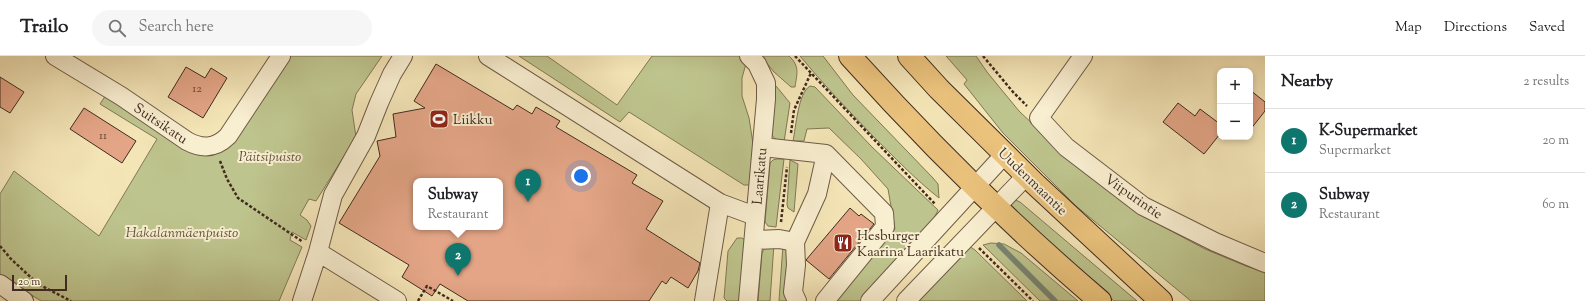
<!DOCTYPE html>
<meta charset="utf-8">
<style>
:root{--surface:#fff;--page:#f6f6f6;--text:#202124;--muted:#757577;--line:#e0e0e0;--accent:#0f766e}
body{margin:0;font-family:"Sorts Mill Goudy",serif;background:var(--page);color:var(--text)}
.controls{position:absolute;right:12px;top:12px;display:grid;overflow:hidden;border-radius:8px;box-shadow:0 2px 6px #0003}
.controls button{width:36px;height:36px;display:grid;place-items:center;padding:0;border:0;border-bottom:1px solid var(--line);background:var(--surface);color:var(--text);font:20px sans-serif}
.scale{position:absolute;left:12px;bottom:10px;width:55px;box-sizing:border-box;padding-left:4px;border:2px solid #412b20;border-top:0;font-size:11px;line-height:14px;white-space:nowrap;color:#412b20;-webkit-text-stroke:3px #f8eed0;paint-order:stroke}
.you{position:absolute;left:581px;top:120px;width:14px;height:14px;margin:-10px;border:3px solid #fff;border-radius:50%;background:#1a73e8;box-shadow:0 0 0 6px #1a73e833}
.badge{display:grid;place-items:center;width:26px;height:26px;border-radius:50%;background:var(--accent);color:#fff;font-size:13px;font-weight:700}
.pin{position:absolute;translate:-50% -33px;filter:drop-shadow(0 1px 2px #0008)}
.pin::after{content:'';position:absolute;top:21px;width:14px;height:12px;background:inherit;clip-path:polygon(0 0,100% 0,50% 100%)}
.popup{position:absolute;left:413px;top:122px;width:90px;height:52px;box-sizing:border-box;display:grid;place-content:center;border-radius:8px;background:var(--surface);filter:drop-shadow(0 1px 3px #0005);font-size:13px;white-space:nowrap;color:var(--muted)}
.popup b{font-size:15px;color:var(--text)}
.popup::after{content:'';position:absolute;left:50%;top:100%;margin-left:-8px;border:8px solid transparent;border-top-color:var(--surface)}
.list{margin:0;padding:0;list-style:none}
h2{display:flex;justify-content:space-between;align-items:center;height:52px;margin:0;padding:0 16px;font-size:17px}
h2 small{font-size:13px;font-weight:400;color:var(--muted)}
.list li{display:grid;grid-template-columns:26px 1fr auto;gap:12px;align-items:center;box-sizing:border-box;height:64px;padding:0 16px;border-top:1px solid var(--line)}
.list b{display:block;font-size:15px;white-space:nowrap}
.list p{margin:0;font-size:13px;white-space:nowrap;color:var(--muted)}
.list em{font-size:13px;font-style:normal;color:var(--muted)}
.icon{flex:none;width:22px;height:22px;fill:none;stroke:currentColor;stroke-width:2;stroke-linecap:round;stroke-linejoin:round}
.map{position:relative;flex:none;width:1265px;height:245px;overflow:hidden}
header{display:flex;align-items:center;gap:24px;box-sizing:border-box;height:56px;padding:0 20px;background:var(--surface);border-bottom:1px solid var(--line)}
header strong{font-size:19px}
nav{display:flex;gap:22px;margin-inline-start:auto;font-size:14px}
.search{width:280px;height:36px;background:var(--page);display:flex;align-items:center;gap:10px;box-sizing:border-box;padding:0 14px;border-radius:22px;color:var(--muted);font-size:15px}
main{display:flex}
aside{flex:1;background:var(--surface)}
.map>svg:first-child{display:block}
</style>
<header>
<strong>Trailo</strong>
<div class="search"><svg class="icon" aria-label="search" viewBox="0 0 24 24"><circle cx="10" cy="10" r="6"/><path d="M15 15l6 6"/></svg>Search here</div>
<nav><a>Map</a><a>Directions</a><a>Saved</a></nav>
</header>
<main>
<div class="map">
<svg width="1265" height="245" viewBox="0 0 1265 245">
<rect width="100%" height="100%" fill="#f4e5b7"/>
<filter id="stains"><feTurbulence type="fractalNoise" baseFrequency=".005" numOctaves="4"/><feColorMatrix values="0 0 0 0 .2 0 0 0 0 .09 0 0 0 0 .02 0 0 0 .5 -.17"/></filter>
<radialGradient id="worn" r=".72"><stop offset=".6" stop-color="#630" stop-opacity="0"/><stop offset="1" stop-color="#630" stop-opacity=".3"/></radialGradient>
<path fill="#bec48d" stroke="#807856" d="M 287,0 L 382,0 L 356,38 L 352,54 L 356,81 L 316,145 L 309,143 L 300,159 L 307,164 L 311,170 L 306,184 L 292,176 L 290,184 L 302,191 L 279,245 L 41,245 L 0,219 L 0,138 L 14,115 L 99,180 L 157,83 L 100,48 L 106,39 L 207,98 Z
M 519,0 L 547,0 L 617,49 L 652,0 L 744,0 L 747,4 L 742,22 L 742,40 L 749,62 L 754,94 L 751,129 L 744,129 L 629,56 L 620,66 Z
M 761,0 L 789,0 C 800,10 797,18 795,31 L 791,31 L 774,16 Z
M 800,0 L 823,0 L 853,39 L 933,122 L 938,128 L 939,142 C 915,123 894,101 872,79 C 847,53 823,28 800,0 Z
M 946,0 L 976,0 L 987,16 L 1019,55 L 1056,90 L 1158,168 L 1205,193 L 1246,210 L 1265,216 L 1265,245 L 1191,245 L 1076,150 L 1003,77 L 964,28 L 967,24 Z
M 776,30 L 790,47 L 784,86 C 777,85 774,83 771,77 L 773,33 Z
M 810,30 L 815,31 L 872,91 L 938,154 L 930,171 L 863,245 L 835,245 L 895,173 L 888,133 L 861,103 L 829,72 L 807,73 L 804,85 L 793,85 C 796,71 798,37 810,30 Z
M 776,103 L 784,103 L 776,171 L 768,170 L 765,166 L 770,107 L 773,104 Z
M 790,104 L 798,108 L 794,156 L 788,152 L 787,149 Z
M 1013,143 L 1020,146 L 1137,245 L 1114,245 L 1090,225 L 1007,148 Z
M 737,182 L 742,182 L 745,184 L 742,245 L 727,245 L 724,242 L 728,195 Z
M 991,187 L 1004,188 L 1021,197 L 1078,245 L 1040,245 L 983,189 Z
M 774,188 L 770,245 L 758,245 L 762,197 L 765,191 Z
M 783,189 L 788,190 L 788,245 L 779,245 Z
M 969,190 L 975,194 L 1027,245 L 913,245 Z"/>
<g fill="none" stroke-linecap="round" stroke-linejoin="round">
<path stroke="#788473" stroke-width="5.5" d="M 999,189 L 1055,245"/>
</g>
<path fill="#e3a586" stroke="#412b20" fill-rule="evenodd" d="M 436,8 L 513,54 L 517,49 L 532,58 L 536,51 L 560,65 L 556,71 L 637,119 L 632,127 L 663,145 L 646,173 L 700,207 L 698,215 L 688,232 L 671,221 L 666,228 L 662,225 L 649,245 L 468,245 L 440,228 L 432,240 L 402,221 L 409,209 L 339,167 L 380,100 L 377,85 L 396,81 L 393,58 L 425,52 L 414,45 ZM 416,125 L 500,125 L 500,171 L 416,171 Z
M 186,11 L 205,22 L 211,12 L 227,22 L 203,62 L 168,41 Z
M 0,21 L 24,36 L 10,57 L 0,51 Z
M 1250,34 L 1265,46 L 1265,55 L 1250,74 Z
M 1178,47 L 1195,60 L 1200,53 L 1220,68 L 1220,78 L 1204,98 L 1163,66 Z
M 84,52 L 136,85 L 122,107 L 70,73 Z
M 850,152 L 859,160 L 861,158 L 874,168 L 829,223 L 806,204 Z"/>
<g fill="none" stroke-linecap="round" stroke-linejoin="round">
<g stroke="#6e5a46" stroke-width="20">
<path id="minor" d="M 55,0 L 121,40 L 187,85 C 202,93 215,93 228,80 L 281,0
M 488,0 L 720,147 L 755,160
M 1083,0 L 1039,62 L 1066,91 L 1143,150 L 1215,186 L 1265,207
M 754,184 L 779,183 L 795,186 L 817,138 L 826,98 L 762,91
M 795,186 L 796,209 L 793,236 L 797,245
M 318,196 L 333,139 L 366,80 L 379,47 L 392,18 L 403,0
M 0,228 L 24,245
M 302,245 L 318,196 L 397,245
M 704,245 L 720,147
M 748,245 L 766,43 L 766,27 L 757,8 L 749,0
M 825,245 L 885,171 L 884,157 L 826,98
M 870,245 L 1005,98
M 906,245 L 1026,120"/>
</g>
<g stroke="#412b20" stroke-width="24">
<path id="major" d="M 850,0 C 928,87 1011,169 1100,245
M 909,0 L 939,33 L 1035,128 L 1161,245"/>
</g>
<path stroke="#412b20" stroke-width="2.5" stroke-dasharray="3 2" stroke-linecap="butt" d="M 795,0 L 935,148
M 983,0 L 1013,36 L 1027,50
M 791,77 L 794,54 L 811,17
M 220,105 L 227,123 L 238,142 L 303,186
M 781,166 L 787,111
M 0,190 L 11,203 L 38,228 L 71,245
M 979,192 L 1033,245
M 418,245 L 427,230 L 453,245"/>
<use href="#minor" stroke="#f8eed0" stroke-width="18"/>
<use href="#major" stroke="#eac27c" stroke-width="22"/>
</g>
<defs>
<g id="stadium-square" transform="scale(1)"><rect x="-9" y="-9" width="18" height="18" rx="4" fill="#8f2418" stroke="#f8eed0"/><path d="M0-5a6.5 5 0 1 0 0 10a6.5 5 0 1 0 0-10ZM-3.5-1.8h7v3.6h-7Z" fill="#fff"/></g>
<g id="restaurant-square" transform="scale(1)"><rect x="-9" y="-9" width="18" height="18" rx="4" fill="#8f2418" stroke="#f8eed0"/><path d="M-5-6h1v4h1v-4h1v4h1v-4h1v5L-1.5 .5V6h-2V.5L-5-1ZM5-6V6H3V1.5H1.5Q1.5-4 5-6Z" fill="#fff"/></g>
</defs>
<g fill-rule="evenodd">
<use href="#stadium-square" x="439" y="63"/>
<use href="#restaurant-square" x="843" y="187"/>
</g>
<g text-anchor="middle" stroke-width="4" stroke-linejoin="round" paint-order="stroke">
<g font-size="12" fill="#6a4a3a">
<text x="197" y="36">12</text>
<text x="103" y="83">11</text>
</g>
<g font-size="14" fill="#412b20" stroke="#f8eed0" text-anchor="start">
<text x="453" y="68">Liikku</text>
<text x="857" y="184">Hesburger<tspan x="857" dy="16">Kaarina Laarikatu</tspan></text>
</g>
<g font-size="14" fill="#412b20" stroke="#f8eed0">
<text transform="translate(161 67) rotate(34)" y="5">Suitsikatu</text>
<text transform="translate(759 120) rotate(-85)" y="5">Laarikatu</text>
<text transform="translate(1033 125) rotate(44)" y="5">Uudenmaantie</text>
<text transform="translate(1134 140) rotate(35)" y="5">Viipurintie</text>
</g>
<g font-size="14" font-style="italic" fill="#60513b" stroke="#f8eed0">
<text x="270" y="105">Päitsipuisto</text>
<text x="182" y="181">Hakalanmäenpuisto</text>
</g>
</g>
<rect width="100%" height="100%" filter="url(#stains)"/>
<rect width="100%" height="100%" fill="url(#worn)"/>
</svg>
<div class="controls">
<button>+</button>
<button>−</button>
</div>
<div class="scale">20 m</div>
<div class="you"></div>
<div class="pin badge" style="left:528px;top:146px">1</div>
<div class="pin badge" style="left:458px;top:220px">2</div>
<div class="popup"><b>Subway</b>Restaurant</div>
</div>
<aside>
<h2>Nearby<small>2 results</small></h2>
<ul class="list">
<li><span class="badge">1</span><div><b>K-Supermarket</b><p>Supermarket</p></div><em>20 m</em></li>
<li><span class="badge">2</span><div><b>Subway</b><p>Restaurant</p></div><em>60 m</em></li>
</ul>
</aside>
</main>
